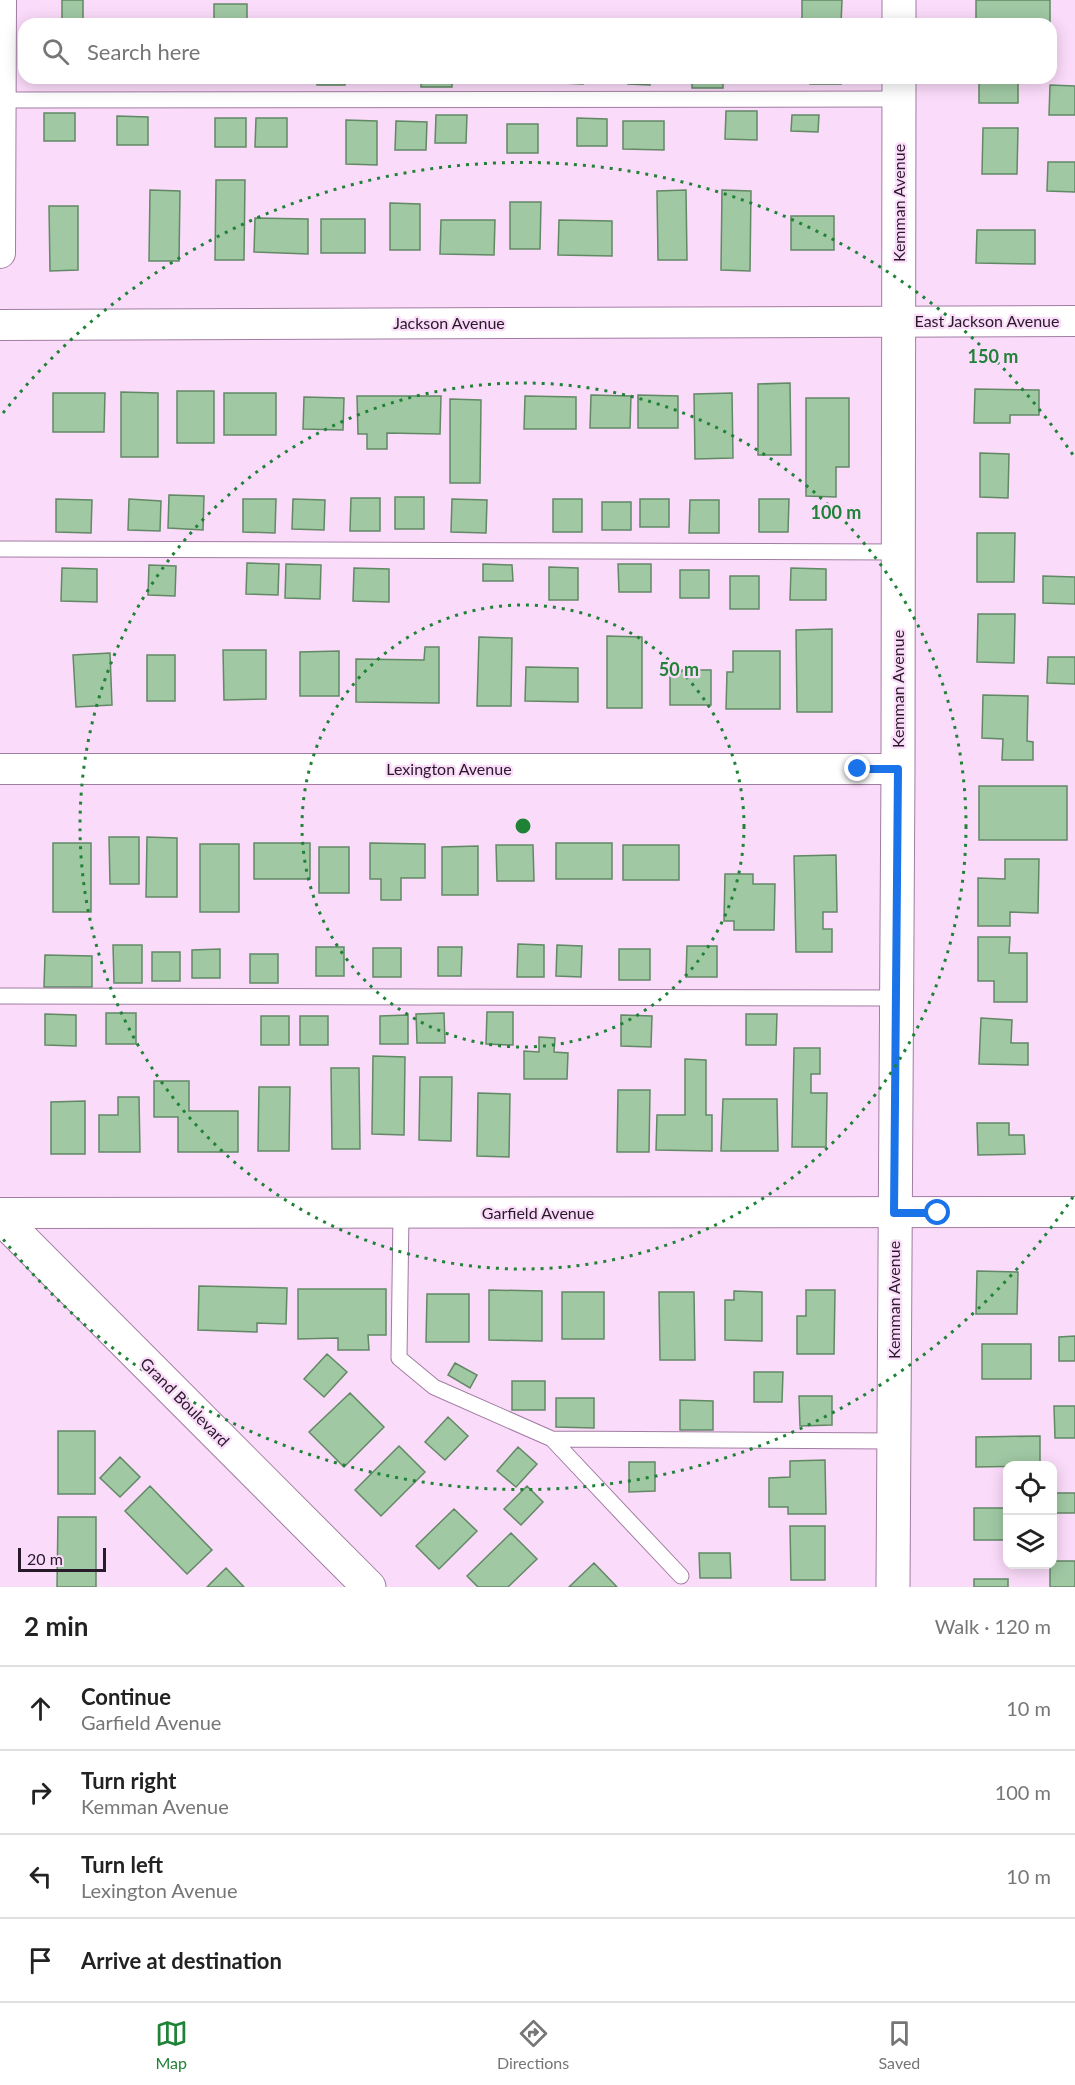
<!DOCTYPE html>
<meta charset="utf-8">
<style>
:root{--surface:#fff;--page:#f6f6f6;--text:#222;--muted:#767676;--line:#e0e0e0;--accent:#1f8236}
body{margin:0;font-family:Lato,sans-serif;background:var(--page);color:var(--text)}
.controls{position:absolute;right:18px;bottom:18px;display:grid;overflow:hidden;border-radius:12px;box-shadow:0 3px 15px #0003}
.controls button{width:54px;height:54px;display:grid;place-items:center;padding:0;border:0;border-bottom:2px solid var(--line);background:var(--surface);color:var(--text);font:30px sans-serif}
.scale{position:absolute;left:18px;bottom:15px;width:88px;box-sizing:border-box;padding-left:6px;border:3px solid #281a28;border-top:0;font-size:16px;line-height:21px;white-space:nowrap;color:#281a28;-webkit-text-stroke:4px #fbdbfa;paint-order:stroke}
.stop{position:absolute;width:18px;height:18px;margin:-14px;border:4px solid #1a73e8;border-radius:50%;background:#fff}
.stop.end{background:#1a73e8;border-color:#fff;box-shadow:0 2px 6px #0008}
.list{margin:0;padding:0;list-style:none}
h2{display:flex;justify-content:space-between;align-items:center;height:78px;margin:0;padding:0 24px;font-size:26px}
h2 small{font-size:20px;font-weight:400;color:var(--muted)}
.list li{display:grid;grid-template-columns:39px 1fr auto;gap:18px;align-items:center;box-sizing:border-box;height:84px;padding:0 24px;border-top:2px solid var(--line)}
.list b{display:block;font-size:22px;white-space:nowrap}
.list p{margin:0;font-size:20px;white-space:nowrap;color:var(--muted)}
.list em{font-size:20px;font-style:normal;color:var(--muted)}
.icon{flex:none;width:33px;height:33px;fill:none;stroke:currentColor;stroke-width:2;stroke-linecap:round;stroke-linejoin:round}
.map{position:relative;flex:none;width:1075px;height:1587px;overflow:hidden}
.search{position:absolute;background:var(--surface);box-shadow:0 3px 15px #0003;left:18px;right:18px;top:18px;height:66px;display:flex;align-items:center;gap:15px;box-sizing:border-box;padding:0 21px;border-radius:18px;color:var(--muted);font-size:22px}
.sheet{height:414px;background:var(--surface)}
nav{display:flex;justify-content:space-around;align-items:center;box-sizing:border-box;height:84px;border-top:2px solid var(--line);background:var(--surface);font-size:16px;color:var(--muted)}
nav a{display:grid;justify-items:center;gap:3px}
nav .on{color:var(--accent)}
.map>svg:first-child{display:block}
</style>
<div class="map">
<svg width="1075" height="1587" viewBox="0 0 1075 1587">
<rect width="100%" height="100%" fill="#fbdbfa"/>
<path fill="#a0c8a3" stroke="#628865" stroke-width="1.5" d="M 62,0 L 83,0 L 83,22 L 101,22 L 101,24 L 62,24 Z
M 802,0 L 842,0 L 841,24 L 802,24 Z
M 976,0 L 1050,0 L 1050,24 L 976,24 Z
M 214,4 L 247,4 L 247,24 L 214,24 Z
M 116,78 L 148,78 L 148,83 L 116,83 Z
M 250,78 L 282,78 L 282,82 L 250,82 Z
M 317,78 L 345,78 L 345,85 L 317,85 Z
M 421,78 L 452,78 L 452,87 L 421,87 Z
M 562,78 L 583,78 L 583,84 L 562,83 Z
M 597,78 L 618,78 L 618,83 L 597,83 Z
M 628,78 L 650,78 L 650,85 L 628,84 Z
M 657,78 L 686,78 L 686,83 L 657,83 Z
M 692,78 L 723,78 L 723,88 L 692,88 Z
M 810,78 L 841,78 L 841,84 L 810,84 Z
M 979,78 L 1018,78 L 1018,103 L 979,103 Z
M 1050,85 L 1075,86 L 1075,115 L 1049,115 Z
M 726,111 L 757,111 L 757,140 L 725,139 Z
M 44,113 L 75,113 L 75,141 L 44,141 Z
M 436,115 L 467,115 L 466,143 L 435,143 Z
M 792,115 L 819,115 L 818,132 L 791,131 Z
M 117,116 L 148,117 L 148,145 L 117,145 Z
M 215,118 L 246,118 L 246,147 L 215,147 Z
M 256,118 L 287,118 L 287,147 L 255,147 Z
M 577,118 L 607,119 L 607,146 L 577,146 Z
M 346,120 L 377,121 L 377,165 L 346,164 Z
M 396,121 L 427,122 L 426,150 L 395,150 Z
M 623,121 L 664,121 L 664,150 L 623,149 Z
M 507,124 L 538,124 L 538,153 L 507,153 Z
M 983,128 L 1018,128 L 1017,174 L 982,174 Z
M 1048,162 L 1075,162 L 1075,192 L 1047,191 Z
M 216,180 L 245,180 L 244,260 L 215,260 Z
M 150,190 L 180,191 L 179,261 L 149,261 Z
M 686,190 L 687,260 L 658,260 L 657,191 Z
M 722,190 L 751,191 L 750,271 L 721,270 Z
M 510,202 L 541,202 L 540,249 L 510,249 Z
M 390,203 L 420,204 L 420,250 L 390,250 Z
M 49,206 L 78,206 L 78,270 L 50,271 Z
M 791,216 L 834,216 L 834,250 L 791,250 Z
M 255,218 L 308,219 L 308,254 L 254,252 Z
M 321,219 L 365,219 L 365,253 L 321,253 Z
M 441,220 L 495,220 L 494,255 L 440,254 Z
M 559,220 L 612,221 L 612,256 L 558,255 Z
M 977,230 L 1035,230 L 1035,264 L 976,263 Z
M 790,383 L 791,455 L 758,455 L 758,384 Z
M 975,389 L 1039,390 L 1039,415 L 1010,415 L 1010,423 L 974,423 Z
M 177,391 L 214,391 L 214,443 L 177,443 Z
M 121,392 L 158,393 L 158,457 L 121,457 Z
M 53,393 L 105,393 L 104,432 L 53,432 Z
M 224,393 L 276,393 L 276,435 L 224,435 Z
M 732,393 L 733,458 L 695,459 L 694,394 Z
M 591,395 L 631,396 L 630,428 L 590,428 Z
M 638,395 L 678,396 L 678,428 L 638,428 Z
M 357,396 L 441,396 L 440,434 L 387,433 L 387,449 L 367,449 L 367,434 L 358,434 Z
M 525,396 L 576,397 L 576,429 L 524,429 Z
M 304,397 L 344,398 L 343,430 L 303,429 Z
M 806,398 L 849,398 L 849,467 L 836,467 L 836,497 L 806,496 Z
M 450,399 L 481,400 L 480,483 L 450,483 Z
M 980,453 L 1009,454 L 1008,498 L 980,497 Z
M 169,495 L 204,496 L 203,530 L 168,528 Z
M 395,497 L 424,497 L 424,529 L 395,529 Z
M 351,498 L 380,498 L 380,531 L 350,531 Z
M 56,499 L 92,500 L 91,533 L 56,532 Z
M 129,499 L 161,501 L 160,531 L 128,530 Z
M 243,499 L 276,499 L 275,533 L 243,532 Z
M 293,499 L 325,500 L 324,530 L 292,529 Z
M 452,499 L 487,500 L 486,533 L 451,532 Z
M 553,499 L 582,499 L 582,532 L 553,532 Z
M 640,499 L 669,499 L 669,527 L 640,527 Z
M 759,499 L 789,499 L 788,532 L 759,532 Z
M 690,500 L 719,500 L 719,533 L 689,533 Z
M 602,502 L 631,502 L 631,530 L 602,530 Z
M 977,533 L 1015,533 L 1014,582 L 977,582 Z
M 247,563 L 279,564 L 278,595 L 246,594 Z
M 286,564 L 321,565 L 320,599 L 285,598 Z
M 483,564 L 512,565 L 513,581 L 483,581 Z
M 618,564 L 651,564 L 651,592 L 619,592 Z
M 149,565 L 176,566 L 175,596 L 148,595 Z
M 549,567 L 578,568 L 578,600 L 549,600 Z
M 62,568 L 97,569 L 97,602 L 61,601 Z
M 354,568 L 389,569 L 389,602 L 353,601 Z
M 791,568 L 826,569 L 826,600 L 790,600 Z
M 680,570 L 709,570 L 709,598 L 680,598 Z
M 730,576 L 759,576 L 759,609 L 730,609 Z
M 1043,576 L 1075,577 L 1075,604 L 1043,603 Z
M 978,614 L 1015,614 L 1014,663 L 977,662 Z
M 832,629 L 832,712 L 797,712 L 796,630 Z
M 607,636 L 642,637 L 642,708 L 607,708 Z
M 479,637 L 512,638 L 511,706 L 477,706 Z
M 425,647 L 439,647 L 439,703 L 356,702 L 356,659 L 424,660 Z
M 223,650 L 266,650 L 266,699 L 224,700 Z
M 339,651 L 339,696 L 300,696 L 300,652 Z
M 733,651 L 780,651 L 780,709 L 726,709 L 727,672 L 733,672 Z
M 110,653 L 112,705 L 76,707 L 73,655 Z
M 147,655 L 175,655 L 175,701 L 147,701 Z
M 1048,657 L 1075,657 L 1075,684 L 1047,683 Z
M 526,667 L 578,668 L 578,702 L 525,701 Z
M 670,670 L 711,670 L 711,705 L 670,705 Z
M 983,695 L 1028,696 L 1027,741 L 1033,742 L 1033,760 L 1002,760 L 1003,739 L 982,738 Z
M 979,786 L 1067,786 L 1067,840 L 979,840 Z
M 109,837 L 139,837 L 139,884 L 110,884 Z
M 147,837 L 177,838 L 177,897 L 146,897 Z
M 53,843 L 91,843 L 91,912 L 53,912 Z
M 254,843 L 310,843 L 310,879 L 254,879 Z
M 370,843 L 425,844 L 425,878 L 401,878 L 401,900 L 381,900 L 381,879 L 370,879 Z
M 556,843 L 612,843 L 612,879 L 556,879 Z
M 200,844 L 239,844 L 239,912 L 200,912 Z
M 496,845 L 533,845 L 534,881 L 497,881 Z
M 623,845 L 679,845 L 679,880 L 623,880 Z
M 478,846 L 478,895 L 442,895 L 442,847 Z
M 319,847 L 349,847 L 349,893 L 319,893 Z
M 836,855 L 837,912 L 823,912 L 823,929 L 832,929 L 832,952 L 796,952 L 794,856 Z
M 1005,859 L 1039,859 L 1038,913 L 1010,912 L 1010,926 L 978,926 L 978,878 L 1005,879 Z
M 725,874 L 753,874 L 753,884 L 775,884 L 774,930 L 734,930 L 734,921 L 724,921 Z
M 978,937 L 1010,937 L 1009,953 L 1027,953 L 1027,1002 L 994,1002 L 994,981 L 978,981 Z
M 518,944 L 544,945 L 544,977 L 517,977 Z
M 113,945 L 142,945 L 142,983 L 114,983 Z
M 557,945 L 582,946 L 581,977 L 556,976 Z
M 687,946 L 717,946 L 717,977 L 686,977 Z
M 316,947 L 344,947 L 344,976 L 316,976 Z
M 438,947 L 462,947 L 461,976 L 438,976 Z
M 373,948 L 401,948 L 401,977 L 373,977 Z
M 220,949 L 220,978 L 192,978 L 192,950 Z
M 619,949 L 650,949 L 650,980 L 619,980 Z
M 152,952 L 180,952 L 180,981 L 152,981 Z
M 250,954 L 278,954 L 278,983 L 250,983 Z
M 45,955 L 92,956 L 92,987 L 44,987 Z
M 487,1012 L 513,1012 L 513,1045 L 486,1044 Z
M 106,1013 L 136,1013 L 136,1044 L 106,1044 Z
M 444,1013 L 445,1043 L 417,1043 L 416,1014 Z
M 45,1014 L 76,1015 L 76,1046 L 45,1045 Z
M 746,1014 L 777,1014 L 776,1045 L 746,1045 Z
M 408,1015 L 408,1044 L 380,1044 L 380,1016 Z
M 621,1015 L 652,1016 L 651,1047 L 621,1046 Z
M 261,1016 L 289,1016 L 289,1045 L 261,1045 Z
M 300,1016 L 328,1016 L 328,1045 L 300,1045 Z
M 981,1018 L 1012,1020 L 1011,1043 L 1028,1043 L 1028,1065 L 979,1064 Z
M 539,1037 L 555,1038 L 554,1052 L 568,1053 L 567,1079 L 524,1079 L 524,1051 L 539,1052 Z
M 794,1048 L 820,1048 L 820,1074 L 811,1074 L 811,1093 L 827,1093 L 826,1147 L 792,1147 Z
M 373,1056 L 405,1057 L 404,1135 L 372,1134 Z
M 685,1059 L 706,1060 L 706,1115 L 712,1115 L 712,1151 L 656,1150 L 657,1115 L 685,1115 Z
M 331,1068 L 359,1068 L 360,1149 L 332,1149 Z
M 420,1077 L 452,1077 L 451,1141 L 419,1140 Z
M 154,1081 L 189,1081 L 189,1111 L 238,1111 L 238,1152 L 178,1152 L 178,1117 L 154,1117 Z
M 259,1087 L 290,1087 L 289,1151 L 258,1151 Z
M 618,1090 L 650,1090 L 649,1152 L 617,1152 Z
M 478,1093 L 510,1094 L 509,1157 L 477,1156 Z
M 118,1097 L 139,1097 L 140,1152 L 99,1152 L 99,1115 L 118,1115 Z
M 723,1099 L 777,1099 L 778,1151 L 721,1151 Z
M 85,1101 L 85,1154 L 51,1154 L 51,1102 Z
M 977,1123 L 1009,1123 L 1009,1135 L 1024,1135 L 1025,1154 L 978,1155 Z
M 977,1271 L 1018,1272 L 1017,1314 L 976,1314 Z
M 199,1286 L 287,1288 L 286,1324 L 257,1323 L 257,1332 L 198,1330 Z
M 298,1289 L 386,1289 L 386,1335 L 368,1335 L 369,1350 L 338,1350 L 338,1338 L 298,1339 Z
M 489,1290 L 542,1291 L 542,1341 L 489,1340 Z
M 806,1290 L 835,1290 L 834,1354 L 797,1354 L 797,1316 L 806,1316 Z
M 734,1291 L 762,1292 L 762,1341 L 725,1340 L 725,1300 L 734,1300 Z
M 562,1292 L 604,1292 L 604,1339 L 562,1339 Z
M 659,1292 L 694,1292 L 695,1360 L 660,1360 Z
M 427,1294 L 469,1294 L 469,1342 L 426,1342 Z
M 1075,1336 L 1075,1361 L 1059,1361 L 1059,1337 Z
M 982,1344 L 1031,1344 L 1031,1379 L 982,1379 Z
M 327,1354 L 347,1372 L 324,1397 L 304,1379 Z
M 455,1363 L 477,1375 L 470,1388 L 448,1375 Z
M 754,1372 L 783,1372 L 782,1402 L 754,1402 Z
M 512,1381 L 545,1381 L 545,1410 L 512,1410 Z
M 350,1393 L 384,1427 L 344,1467 L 309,1432 Z
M 799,1396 L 832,1396 L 832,1425 L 800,1426 Z
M 556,1398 L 594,1398 L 594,1428 L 556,1427 Z
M 680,1400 L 713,1401 L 713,1430 L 680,1430 Z
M 1054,1406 L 1075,1406 L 1075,1438 L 1055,1438 Z
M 448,1417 L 468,1436 L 445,1460 L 425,1442 Z
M 58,1431 L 95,1431 L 95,1494 L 58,1494 Z
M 1040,1436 L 1040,1466 L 976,1467 L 976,1437 Z
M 399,1446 L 425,1472 L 381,1516 L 355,1490 Z
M 518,1447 L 537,1464 L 516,1487 L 497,1471 Z
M 120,1457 L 140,1477 L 120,1497 L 100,1478 Z
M 825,1460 L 826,1514 L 788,1514 L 788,1507 L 769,1507 L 769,1478 L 790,1477 L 790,1461 Z
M 629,1462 L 655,1462 L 655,1491 L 629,1492 Z
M 150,1486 L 212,1550 L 187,1574 L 125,1511 Z
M 527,1486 L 543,1502 L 521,1525 L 504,1509 Z
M 1052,1493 L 1075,1493 L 1075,1513 L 1052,1513 Z
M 974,1508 L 1008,1508 L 1008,1540 L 974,1540 Z
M 454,1509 L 477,1531 L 439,1569 L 416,1546 Z
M 58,1517 L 96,1517 L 96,1587 L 57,1587 Z
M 790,1526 L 825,1526 L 825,1580 L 791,1580 Z
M 511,1533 L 537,1559 L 508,1587 L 478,1587 L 467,1576 Z
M 699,1553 L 730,1553 L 731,1578 L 700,1578 Z
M 1052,1561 L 1075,1561 L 1075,1587 L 1050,1587 L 1050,1564 L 1052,1564 Z
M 594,1563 L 617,1587 L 569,1587 Z
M 226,1568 L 244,1587 L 207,1587 Z
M 974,1579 L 1008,1579 L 1008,1587 L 974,1587 Z"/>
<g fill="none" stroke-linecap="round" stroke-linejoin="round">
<g stroke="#a17da1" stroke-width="17">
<path id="service" d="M 0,100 L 899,99
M 0,549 L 898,552
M 0,996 L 896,998
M 401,1213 L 399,1358 L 434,1387 L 552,1439 L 893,1441
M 552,1439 L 681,1576"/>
</g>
<g stroke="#a17da1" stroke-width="32">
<path id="minor" d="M 0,253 L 1,0
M 0,325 L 1075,321
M 0,769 L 898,769
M 0,1213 L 1075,1212"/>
</g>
<g stroke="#a17da1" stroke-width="35">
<path id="tertiary" d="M 899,24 L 899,0
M 0,1217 L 369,1587
M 893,1587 L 898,769 L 899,78"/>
</g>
<use href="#service" stroke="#fff" stroke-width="15"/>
<use href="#minor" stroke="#fff" stroke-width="30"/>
<use href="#tertiary" stroke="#fff" stroke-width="33"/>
</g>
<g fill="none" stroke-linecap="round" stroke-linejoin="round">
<path stroke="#1a73e8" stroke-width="8" d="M 858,769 L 898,769 L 894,1213 L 938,1213"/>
</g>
<g fill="none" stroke="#1f8236" stroke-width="3" stroke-dasharray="3 6">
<circle cx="523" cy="826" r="221"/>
<circle cx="523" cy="826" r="443"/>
<path d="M1073 1197A664 664 0 0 1 3 1239M3 413A664 664 0 0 1 1073 455"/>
</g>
<g text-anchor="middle" stroke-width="4.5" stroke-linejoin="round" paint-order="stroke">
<g font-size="16" fill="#281a28" stroke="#fbdbfa">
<text transform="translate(899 203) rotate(-90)" y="6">Kemman Avenue</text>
<text x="987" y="327">East Jackson Avenue</text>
<text x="449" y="329">Jackson Avenue</text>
<text transform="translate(898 689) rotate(-90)" y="6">Kemman Avenue</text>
<text x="449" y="775">Lexington Avenue</text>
<text x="538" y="1219">Garfield Avenue</text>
<text transform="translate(894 1300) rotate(-90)" y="6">Kemman Avenue</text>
<text transform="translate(185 1402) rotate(45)" y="6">Grand Boulevard</text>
</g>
</g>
<circle cx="523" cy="826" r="9" fill="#1f8236" stroke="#fbdbfa" stroke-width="3"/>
<g font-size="18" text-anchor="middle" font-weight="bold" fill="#1f8236" stroke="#fbdbfa" stroke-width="4.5" stroke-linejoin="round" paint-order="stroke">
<text x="993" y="363">150 m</text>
<text x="836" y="519">100 m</text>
<text x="679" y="676">50 m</text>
</g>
</svg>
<div class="controls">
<button><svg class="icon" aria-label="locate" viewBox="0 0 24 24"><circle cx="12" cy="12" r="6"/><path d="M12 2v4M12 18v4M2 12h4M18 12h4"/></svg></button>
<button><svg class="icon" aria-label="layers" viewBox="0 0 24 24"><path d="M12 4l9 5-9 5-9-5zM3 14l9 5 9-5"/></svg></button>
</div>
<div class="scale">20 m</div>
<div class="stop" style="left:938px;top:1213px"></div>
<div class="stop end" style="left:858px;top:769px"></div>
<div class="search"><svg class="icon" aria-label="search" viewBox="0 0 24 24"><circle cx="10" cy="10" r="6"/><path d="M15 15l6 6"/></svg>Search here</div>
</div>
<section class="sheet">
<h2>2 min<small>Walk · 120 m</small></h2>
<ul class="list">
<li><svg class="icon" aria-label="ahead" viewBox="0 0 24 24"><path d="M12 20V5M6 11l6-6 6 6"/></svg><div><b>Continue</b><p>Garfield Avenue</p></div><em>10 m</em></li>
<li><svg class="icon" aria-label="right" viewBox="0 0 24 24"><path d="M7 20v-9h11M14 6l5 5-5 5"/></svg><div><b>Turn right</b><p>Kemman Avenue</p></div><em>100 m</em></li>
<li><svg class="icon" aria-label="left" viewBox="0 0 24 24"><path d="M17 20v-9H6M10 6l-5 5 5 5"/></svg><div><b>Turn left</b><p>Lexington Avenue</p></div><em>10 m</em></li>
<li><svg class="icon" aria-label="arrive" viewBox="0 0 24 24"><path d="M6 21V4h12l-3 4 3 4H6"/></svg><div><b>Arrive at destination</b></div></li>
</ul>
</section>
<nav>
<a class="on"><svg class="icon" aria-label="map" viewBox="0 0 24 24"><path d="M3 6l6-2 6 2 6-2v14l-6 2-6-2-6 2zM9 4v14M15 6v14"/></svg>Map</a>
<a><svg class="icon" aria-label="directions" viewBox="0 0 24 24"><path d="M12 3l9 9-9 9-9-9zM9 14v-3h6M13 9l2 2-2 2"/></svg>Directions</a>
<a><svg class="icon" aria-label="saved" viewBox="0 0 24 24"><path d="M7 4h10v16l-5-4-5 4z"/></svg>Saved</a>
</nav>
